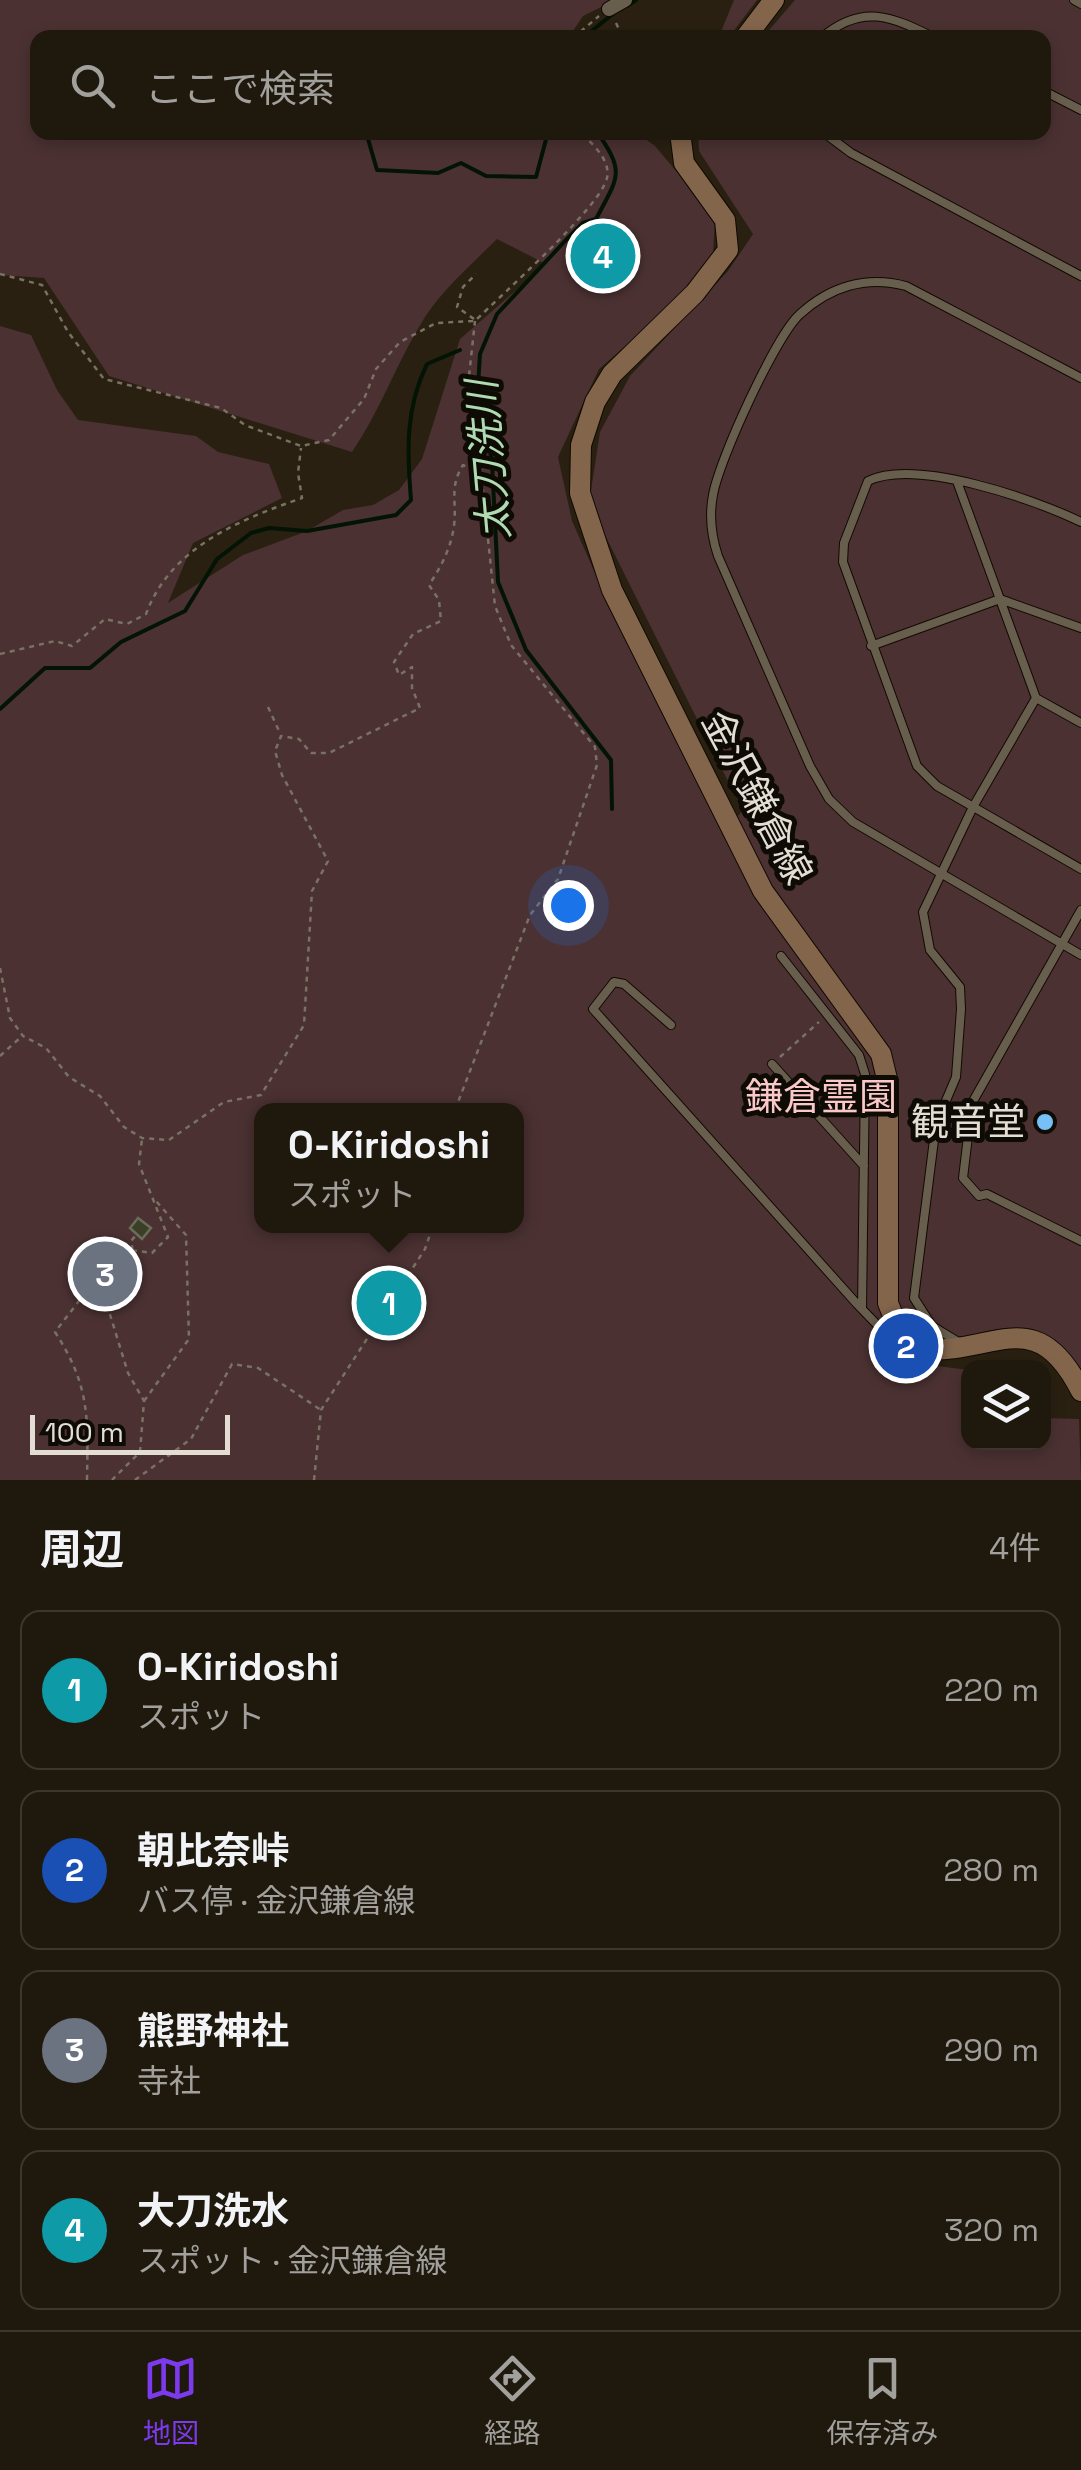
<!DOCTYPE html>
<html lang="ja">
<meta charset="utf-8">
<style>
:root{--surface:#1f180d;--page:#272116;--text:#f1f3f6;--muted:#a1a09d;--line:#3c372e;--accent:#7c3aed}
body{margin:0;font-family:"Space Grotesk","Noto Sans JP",sans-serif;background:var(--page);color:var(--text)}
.controls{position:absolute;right:30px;bottom:30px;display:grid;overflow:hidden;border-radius:20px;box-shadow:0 5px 15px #0003}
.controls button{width:90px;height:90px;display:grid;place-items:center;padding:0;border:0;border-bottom:2px solid var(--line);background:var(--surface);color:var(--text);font:50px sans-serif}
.scale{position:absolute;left:30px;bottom:25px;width:200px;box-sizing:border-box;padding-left:10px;border:5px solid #e3ddd3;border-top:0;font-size:28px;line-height:35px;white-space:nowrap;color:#e3ddd3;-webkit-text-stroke:8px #0e0b05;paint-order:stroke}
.you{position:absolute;left:568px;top:905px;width:35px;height:35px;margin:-25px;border:8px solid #fff;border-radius:50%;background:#1a73e8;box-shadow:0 0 0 15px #1a73e833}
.badge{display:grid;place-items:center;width:65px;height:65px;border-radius:50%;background:var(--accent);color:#fff;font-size:32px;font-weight:700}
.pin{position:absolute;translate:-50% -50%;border:5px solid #fff;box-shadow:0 2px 10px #0006}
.popup{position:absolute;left:254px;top:1103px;width:270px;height:130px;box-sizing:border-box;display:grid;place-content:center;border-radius:20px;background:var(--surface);filter:drop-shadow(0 2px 8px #0005);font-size:32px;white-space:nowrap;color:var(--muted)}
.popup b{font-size:38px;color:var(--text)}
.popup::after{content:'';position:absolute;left:50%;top:100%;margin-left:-20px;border:20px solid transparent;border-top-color:var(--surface)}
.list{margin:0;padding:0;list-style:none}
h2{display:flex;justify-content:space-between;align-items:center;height:130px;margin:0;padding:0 40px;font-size:42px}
h2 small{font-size:32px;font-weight:400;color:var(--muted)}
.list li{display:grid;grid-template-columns:65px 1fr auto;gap:30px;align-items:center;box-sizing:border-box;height:160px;margin:0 20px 20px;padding:0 20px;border:2px solid var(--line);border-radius:20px}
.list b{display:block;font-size:38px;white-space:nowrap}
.list p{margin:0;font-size:32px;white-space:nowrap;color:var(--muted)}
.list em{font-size:32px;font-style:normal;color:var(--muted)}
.icon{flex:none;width:55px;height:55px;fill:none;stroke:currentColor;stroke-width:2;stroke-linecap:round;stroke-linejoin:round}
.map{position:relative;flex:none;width:1081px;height:1480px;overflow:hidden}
.search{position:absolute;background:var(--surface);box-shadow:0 5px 15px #0003;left:30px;right:30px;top:30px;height:110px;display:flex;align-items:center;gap:25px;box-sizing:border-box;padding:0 35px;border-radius:20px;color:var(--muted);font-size:38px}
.sheet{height:850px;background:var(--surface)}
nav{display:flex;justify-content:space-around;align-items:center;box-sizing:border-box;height:140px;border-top:2px solid var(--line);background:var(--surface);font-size:28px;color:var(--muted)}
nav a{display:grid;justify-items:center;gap:5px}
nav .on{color:var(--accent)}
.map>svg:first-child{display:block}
</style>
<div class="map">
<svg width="1081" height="1480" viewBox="0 0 1081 1480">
<rect width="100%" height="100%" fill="#292011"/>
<path fill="#4b3132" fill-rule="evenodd" d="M 0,0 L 615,0 L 583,16 L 569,37 L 38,38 L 38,132 L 636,132 L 655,146 L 715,217 L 713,254 L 704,277 L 599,369 L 558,457 L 572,521 L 617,623 L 723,830 L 743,811 L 589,503 L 600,432 L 630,376 L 728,271 L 753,234 L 699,151 L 698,133 L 1044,132 L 1044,38 L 763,37 L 795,0 L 1081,0 L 1081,1378 C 1036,1296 974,1334 907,1362 L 968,1370 L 968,1442 L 1044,1442 L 1044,1418 L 1079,1419 L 1081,1480 L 0,1480 L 0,326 L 31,335 L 57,390 L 78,420 L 196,436 L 218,452 L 269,464 L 282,498 L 193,543 L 168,603 L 243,555 L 307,531 L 343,510 L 373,505 L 399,490 L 422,459 L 460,339 L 546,264 L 497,239 C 470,266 438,293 419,327 C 394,369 380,411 352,452 L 109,376 L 44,278 L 0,275 ZM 262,1110 L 516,1110 L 516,1226 L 262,1226 Z
M 734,0 L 757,0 L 729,37 L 710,37 L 720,34 Z"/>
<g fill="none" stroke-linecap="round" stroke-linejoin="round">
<path stroke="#031405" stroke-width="4" d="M 627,6 L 636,0
M 583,38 L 614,13
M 366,132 L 377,170 L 438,173 L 461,163 L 486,176 L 536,177 L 548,132
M 597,132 C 626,173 618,177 596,219 L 583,223 L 565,241 L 497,314 L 480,354 L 478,386 L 492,462 L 498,582 L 526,650 L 611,760 L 612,809
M 0,709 L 45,668 L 90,668 L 121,642 L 185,611 L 217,559 L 251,533 L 269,528 L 307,531 L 396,515 L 411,500 C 407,451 405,409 427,364 L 460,350"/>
</g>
<path fill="#3c3f25" stroke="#6a6d59" stroke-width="2.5" d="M 138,1218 L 151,1228 L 142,1239 L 130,1228 Z
M 104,1248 L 123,1264 L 105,1287 L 86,1271 Z"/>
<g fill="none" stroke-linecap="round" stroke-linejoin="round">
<g stroke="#110a00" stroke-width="10">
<path id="lane" d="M 1074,0 L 1081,4
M 821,38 C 862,3 891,16 935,38
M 1044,91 L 1081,110
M 823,132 L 851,153 L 1081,276
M 1081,378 L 906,286 C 866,275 829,287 799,315 C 775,338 719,460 713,495 C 709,516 711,535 718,556 L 810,766 L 829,799 L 853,822 L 1081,955
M 958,484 L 1036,698 L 973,807 L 923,912 L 930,950 L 960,987 L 961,1009 L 956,1077 L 936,1124 L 914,1298 L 932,1326 L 960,1343
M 1081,522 C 1034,499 916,458 868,481 L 844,543 L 843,562 L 917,766 L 937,786 L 1081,869
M 871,646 L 1000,599 L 1081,628
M 1036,698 L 1081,723
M 1081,910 L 972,1103 L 963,1178 L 979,1196 L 987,1194 L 1081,1241
M 781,956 L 859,1055 L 865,1074 L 862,1309
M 671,1025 L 624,984 L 614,982 L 593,1009 L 857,1304 L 886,1334 L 898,1340
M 772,1064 L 864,1166"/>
</g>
<g stroke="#110a00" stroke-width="16">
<path id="street" d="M 609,9 L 625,0"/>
</g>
<g stroke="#110a00" stroke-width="22">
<path id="secondary" d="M 745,38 L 774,0
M 680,132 L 684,163 L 725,220 L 728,250 L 695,293 L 612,374 L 595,402 L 581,445 L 580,493 L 612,590 L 763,891 L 881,1054 L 888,1083 L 888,1303 L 900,1333 L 921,1349 C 993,1356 1035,1300 1081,1391"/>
</g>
<path stroke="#797164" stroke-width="2.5" stroke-dasharray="5 5" stroke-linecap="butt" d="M 616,23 L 623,38
M 573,38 L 599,16
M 0,274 L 42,285 L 68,332 L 104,379 L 221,408 L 245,425 L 301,446 L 329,440 L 364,399 L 376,369 L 400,342 L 436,323 L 475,321 C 501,295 600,208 607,178 C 611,159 591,143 580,132
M 474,319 L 457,307 L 463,287 L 476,274
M 0,654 L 55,641 L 72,646 L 105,619 L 127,624 L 146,614 C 171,547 239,520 302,498 L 298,473 L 301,448
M 268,707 L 280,733
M 0,968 L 10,1018 L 23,1036 L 46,1048 L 69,1077 L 100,1096 L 124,1127 L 142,1138 L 169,1140 L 224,1102 L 261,1095 L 304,1025 L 312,891 L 328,861 L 282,775 L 275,751 L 281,736 L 299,739 L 311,753 L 329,753 L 420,708 L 412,688 L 412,667 L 399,675 L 394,662 L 413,634 L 441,621 L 439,600 L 429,585 C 441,567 451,548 454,526 C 457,501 449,487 463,465 L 480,474
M 0,1056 L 21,1037
M 780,1057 L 819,1022
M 455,1110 L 530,915 L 558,879 L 597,765 L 595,747 L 511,645 L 495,606 L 477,434 L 468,385 L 475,321
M 132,1250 L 152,1253 L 168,1237 L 139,1164 L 142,1139
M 88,1291 L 104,1295 L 112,1286 L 130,1286 L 128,1266 L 136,1265 L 131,1241 L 137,1234
M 104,1295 L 128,1373 L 144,1401 L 140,1452 L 112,1480
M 144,1401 L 189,1339 L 186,1235 L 156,1201
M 87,1480 C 88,1417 90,1386 55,1332 L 96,1279
M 135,1480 L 191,1439 L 232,1364 L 258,1368 L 321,1410
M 314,1480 L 321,1410 L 425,1249 L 433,1226"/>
<use href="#lane" stroke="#685e4d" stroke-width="8"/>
<use href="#street" stroke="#685e4d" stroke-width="14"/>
<use href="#secondary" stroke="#83654c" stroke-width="20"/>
</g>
<circle fill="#77bff7" stroke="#0e0b05" stroke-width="4" cx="1045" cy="1122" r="10"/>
<g text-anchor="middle" stroke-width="10" stroke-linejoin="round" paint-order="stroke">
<g font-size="38" fill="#e3ddd3" stroke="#0e0b05">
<text transform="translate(757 797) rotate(62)" y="13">金沢鎌倉線</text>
</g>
<g font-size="38" fill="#fac8c8" stroke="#0e0b05">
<text x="821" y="1110">鎌倉霊園</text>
</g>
<g font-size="38" fill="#e3ddd3" stroke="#0e0b05" text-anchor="end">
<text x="1025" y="1135">観音堂</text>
</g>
<g font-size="40" font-style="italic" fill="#afdab2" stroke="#0e0b05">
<text transform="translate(488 460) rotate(-95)" y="14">太刀洗川</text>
</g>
</g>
</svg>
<div class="controls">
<button><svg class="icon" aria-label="layers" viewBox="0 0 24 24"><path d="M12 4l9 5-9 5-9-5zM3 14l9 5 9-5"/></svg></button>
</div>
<div class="scale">100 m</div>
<div class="you"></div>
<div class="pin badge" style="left:389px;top:1303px;background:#0f9aa8">1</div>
<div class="popup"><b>O-Kiridoshi</b>スポット</div>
<div class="pin badge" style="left:906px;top:1346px;background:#1a4fb4">2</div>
<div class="pin badge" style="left:105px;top:1274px;background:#6b7280">3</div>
<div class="pin badge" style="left:603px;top:256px;background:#0f9aa8">4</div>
<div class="search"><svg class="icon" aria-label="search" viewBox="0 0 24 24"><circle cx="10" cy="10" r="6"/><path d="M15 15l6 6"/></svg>ここで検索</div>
</div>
<section class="sheet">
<h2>周辺<small>4件</small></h2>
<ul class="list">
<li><span class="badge" style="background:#0f9aa8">1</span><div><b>O-Kiridoshi</b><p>スポット</p></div><em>220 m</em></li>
<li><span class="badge" style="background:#1a4fb4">2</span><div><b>朝比奈峠</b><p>バス停 · 金沢鎌倉線</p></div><em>280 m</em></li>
<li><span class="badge" style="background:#6b7280">3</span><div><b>熊野神社</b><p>寺社</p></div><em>290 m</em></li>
<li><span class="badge" style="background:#0f9aa8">4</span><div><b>大刀洗水</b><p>スポット · 金沢鎌倉線</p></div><em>320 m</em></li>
</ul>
</section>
<nav>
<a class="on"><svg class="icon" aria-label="map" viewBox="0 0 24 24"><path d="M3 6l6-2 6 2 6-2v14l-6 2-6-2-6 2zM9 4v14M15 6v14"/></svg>地図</a>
<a><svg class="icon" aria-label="directions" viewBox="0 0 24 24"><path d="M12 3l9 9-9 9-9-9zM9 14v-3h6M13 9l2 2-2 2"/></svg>経路</a>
<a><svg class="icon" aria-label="saved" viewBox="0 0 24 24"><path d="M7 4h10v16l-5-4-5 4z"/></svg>保存済み</a>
</nav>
